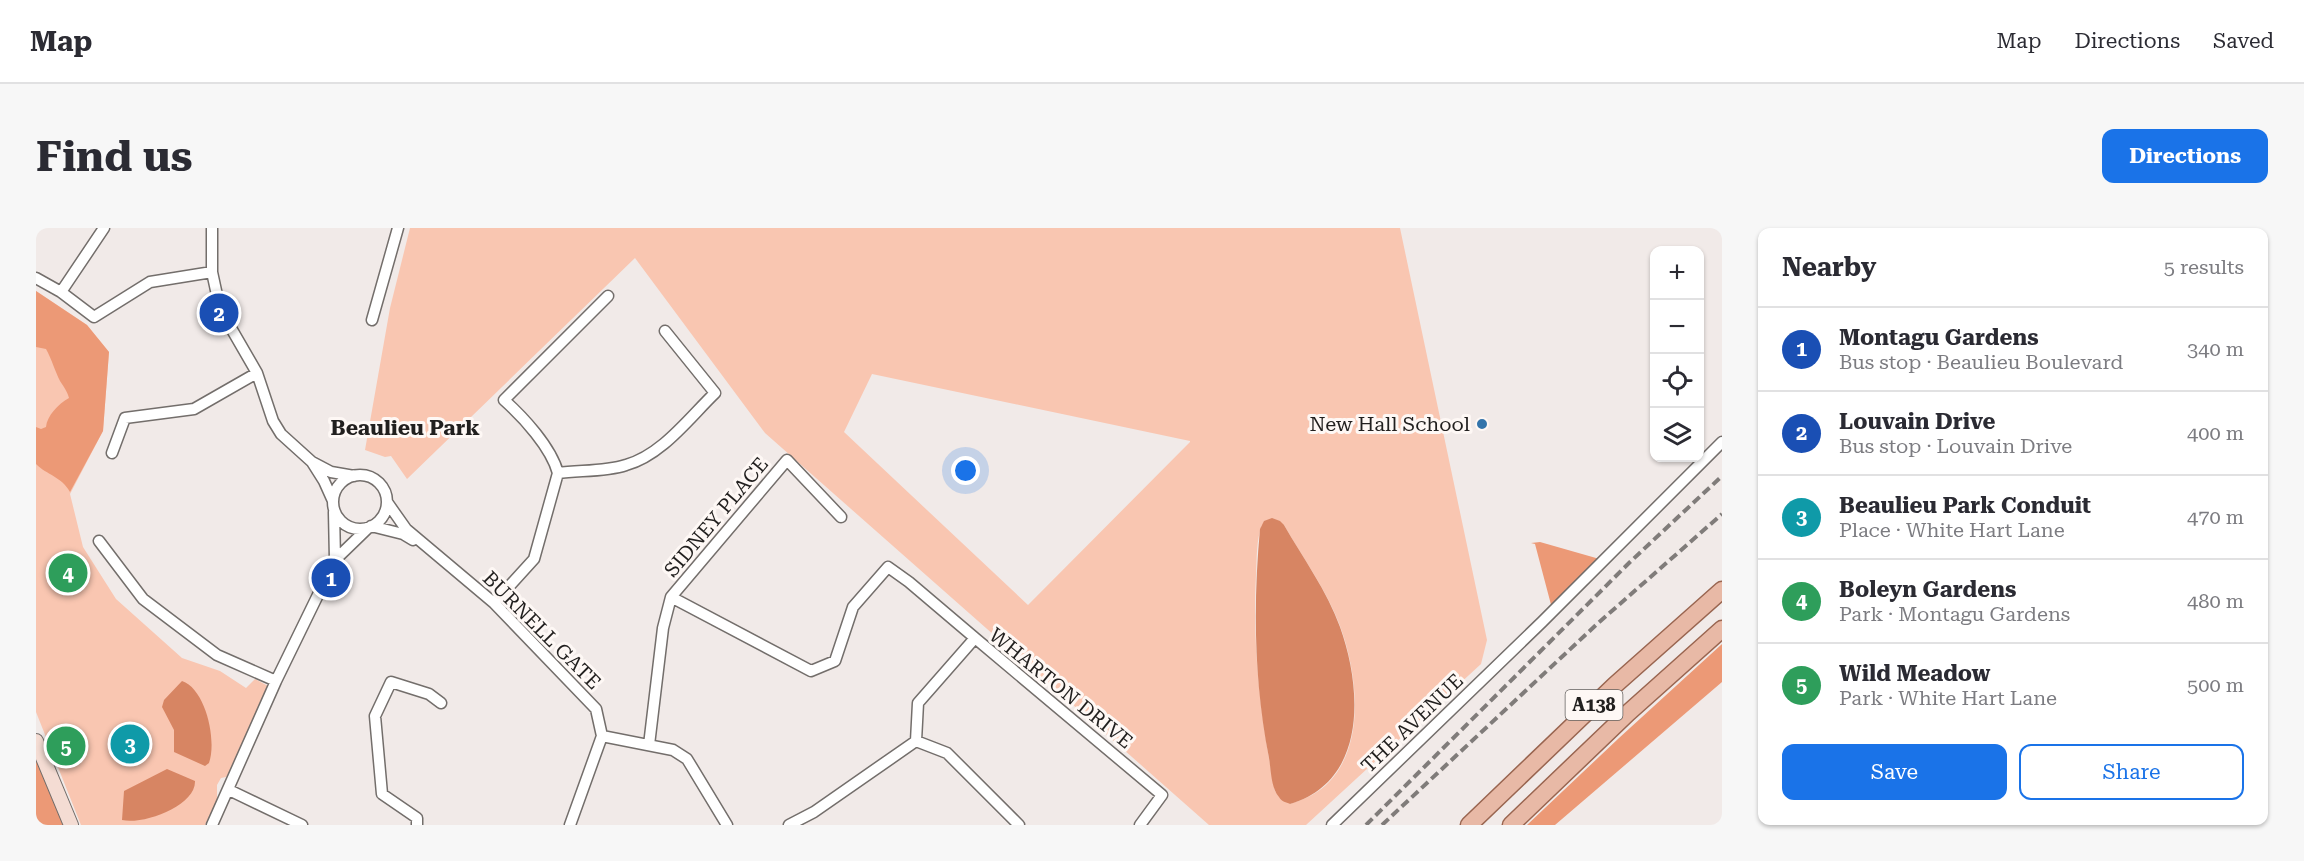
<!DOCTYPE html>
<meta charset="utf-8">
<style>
:root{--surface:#fff;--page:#f7f7f7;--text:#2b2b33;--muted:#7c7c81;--line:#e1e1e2;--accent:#1a73e8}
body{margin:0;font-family:"Roboto Serif",serif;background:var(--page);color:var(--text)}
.controls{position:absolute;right:18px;top:18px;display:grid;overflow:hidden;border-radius:12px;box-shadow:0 2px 4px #0004}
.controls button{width:54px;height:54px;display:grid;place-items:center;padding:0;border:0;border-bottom:2px solid var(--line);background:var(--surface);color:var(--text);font:30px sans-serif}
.you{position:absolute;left:930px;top:243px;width:21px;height:21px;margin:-15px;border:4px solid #fff;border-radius:50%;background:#1a73e8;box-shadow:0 0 0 9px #1a73e833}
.badge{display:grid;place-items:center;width:39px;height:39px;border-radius:50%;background:var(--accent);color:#fff;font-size:20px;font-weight:700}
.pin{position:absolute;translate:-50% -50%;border:3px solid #fff;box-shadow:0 2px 6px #0006}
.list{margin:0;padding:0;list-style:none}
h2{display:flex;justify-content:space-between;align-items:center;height:78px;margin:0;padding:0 24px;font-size:26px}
h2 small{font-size:20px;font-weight:400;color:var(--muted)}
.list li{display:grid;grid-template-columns:39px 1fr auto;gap:18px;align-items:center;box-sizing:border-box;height:84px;padding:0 24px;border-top:2px solid var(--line)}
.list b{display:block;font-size:22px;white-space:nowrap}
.list p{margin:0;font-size:20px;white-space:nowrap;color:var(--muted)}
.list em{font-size:20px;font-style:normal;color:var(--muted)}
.actions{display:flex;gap:12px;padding:18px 24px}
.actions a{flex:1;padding:14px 0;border:2px solid var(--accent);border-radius:12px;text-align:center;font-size:21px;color:var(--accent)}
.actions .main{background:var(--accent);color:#fff}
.icon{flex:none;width:33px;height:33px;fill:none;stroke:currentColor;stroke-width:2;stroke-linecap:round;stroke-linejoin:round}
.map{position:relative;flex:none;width:1686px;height:597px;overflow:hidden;border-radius:12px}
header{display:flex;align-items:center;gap:36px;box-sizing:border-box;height:84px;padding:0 30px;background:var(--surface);border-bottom:2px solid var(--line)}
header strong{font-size:28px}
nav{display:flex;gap:33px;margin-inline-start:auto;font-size:21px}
.intro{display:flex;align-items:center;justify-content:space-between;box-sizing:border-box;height:144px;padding:0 36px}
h1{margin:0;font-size:42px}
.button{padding:15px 27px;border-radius:12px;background:var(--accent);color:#fff;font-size:21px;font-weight:700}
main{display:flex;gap:36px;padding:0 36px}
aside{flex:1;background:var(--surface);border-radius:12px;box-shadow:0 2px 4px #0004}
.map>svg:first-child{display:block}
</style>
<header>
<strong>Map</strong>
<nav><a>Map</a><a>Directions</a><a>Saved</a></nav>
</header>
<div class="intro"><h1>Find us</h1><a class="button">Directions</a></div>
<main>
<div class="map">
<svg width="1686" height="597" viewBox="0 0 1686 597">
<rect width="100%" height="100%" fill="#f1eae8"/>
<path fill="#f9c6b1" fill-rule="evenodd" d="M 374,0 L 1364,0 L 1451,412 L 1445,436 L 1270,597 L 1173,597 L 729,205 L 599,30 L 371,251 L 355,228 L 349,229 L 329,222 L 354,80 ZM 836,146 L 1154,213 L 1154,214 L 992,377 L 808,204 ZM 1226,297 L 1248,297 C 1267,330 1291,363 1304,398 C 1321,444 1330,514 1294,553 C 1283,565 1269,571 1254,576 L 1239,563 C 1225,491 1216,420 1220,347 C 1221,331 1220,312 1226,297 Z
M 0,63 L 51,97 L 73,124 L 67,203 L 34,266 L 47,319 L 80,371 L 146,430 L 184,443 L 210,460 L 219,451 L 232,458 L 194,544 L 190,549 L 185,550 L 181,557 L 181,572 L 169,597 L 45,597 L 0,484 Z"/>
<path fill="#ec9976" d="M 0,63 L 51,97 L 73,124 L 67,203 L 34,264 C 26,249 11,247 0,236 L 0,199 L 5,201 L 10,199 C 11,188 22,176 33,170 C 31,163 28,159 24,153 C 19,143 16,132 10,121 L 0,119 Z
M 1504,314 L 1574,334 L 1518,388 L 1499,316 L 1495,315 Z
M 1686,416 L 1686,454 L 1519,597 L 1491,597 L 1583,510 Z
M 0,530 L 28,597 L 0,597 Z"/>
<path fill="#d78563" d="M 1236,290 L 1244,293 L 1248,297 C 1267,330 1291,363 1304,399 C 1326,460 1332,553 1254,576 C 1250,574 1246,574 1243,569 C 1235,560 1235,542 1233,530 C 1218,453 1217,378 1224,301 L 1228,293 Z
M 146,453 C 170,461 181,513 173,535 L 169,538 L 138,524 L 138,502 L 126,479 L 128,472 Z
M 131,541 L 159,553 C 160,578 107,597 86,592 L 88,563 Z"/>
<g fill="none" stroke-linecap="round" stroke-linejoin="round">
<g stroke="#736e6b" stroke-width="13">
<path id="street" d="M 176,0 L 176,44 L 184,81 L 221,145 L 237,193 L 245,206 L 276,234 L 288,253 L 297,273
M 0,50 L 25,64 L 58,89 L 114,54 L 176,44
M 25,64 L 68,0
M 336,92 L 362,0
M 76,225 L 89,190 L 158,181 L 221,145
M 276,234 L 295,244 L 318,248
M 522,245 C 515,219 487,189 468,172 L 572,68
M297 274a27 27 0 1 1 54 0a27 27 0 1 1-54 0Z
M 351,274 L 370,301 L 458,375 L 560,481 L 566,508 L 534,597
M 298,284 L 299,332
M 335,298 L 367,306 L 377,312
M 63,313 L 107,371 L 181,427 L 240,453
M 635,369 L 775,443 L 799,433 L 817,379 L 852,339 L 873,354 L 939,410
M 458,375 L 498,331 L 522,245 C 544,242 569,244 590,237 C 626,227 653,190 679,165 L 629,103
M 566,508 L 637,522 L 651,531 L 691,597
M 880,513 L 882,475 L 939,410 L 1126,567 L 1104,597
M 880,513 L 911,525 L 983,597
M 613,517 L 627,400 L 635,369 L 751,232 L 805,289
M 193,562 L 266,597
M 176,597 L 240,453 L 299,332 L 331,301
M 381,597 L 381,590 L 346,566 L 339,488 L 355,454 L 393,466 L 405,475
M 753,597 L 778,584 L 880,513
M 1296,597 L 1506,394 L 1686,214"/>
</g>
<g stroke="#736e6b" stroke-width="16">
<path id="secondary" d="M 0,513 L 35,597"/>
</g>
<g stroke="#996550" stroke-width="19">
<path id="primary" d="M 1433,597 L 1579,457 L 1686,362
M 1475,597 L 1592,485 L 1686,401"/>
</g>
<use href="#street" stroke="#fff" stroke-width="10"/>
<use href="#secondary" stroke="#f4dcd3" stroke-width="14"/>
<use href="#primary" stroke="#e8b9a6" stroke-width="16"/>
<path stroke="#807c7a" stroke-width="4" stroke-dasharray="9 4.5" stroke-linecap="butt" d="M 1330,597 L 1594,334 L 1686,248
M 1346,597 L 1560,397 L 1686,286"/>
</g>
<circle fill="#3374ab" stroke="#fef8f5" stroke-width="2" cx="1446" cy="196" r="6"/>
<g text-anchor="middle" stroke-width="6" stroke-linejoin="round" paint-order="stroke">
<rect fill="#fef8f5" stroke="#63605e" stroke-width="1.5" x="1529.5" y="462" width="57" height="30" rx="4.5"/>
<g font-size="18" font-weight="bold" fill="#211f1e">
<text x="1558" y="483">A138</text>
</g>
<g font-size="20" fill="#211f1e" stroke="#fef8f5" text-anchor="end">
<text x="1434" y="203">New Hall School</text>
</g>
<g font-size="20" fill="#211f1e" stroke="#fef8f5">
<text transform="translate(680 289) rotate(-50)" y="7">SIDNEY PLACE</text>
<text transform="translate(506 402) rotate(45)" y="7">BURNELL GATE</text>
<text transform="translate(1025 460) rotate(39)" y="7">WHARTON DRIVE</text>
<text transform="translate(1376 495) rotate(-44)" y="7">THE AVENUE</text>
</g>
<g font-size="21" font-weight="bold" fill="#211f1e" stroke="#fef8f5">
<text x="369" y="207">Beaulieu Park</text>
</g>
</g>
</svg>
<div class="controls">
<button>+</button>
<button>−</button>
<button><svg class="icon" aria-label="locate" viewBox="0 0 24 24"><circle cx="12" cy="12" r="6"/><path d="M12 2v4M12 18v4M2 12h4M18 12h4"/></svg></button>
<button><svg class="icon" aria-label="layers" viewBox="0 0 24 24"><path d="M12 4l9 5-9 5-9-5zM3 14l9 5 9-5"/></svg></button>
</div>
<div class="you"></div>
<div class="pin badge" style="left:295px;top:350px;background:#1a4fb4">1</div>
<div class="pin badge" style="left:183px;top:85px;background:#1a4fb4">2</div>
<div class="pin badge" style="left:94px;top:516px;background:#0f9aa8">3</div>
<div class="pin badge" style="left:32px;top:345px;background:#2e9e5b">4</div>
<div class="pin badge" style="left:30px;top:518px;background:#2e9e5b">5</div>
</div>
<aside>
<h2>Nearby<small>5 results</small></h2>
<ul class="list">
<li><span class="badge" style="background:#1a4fb4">1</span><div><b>Montagu Gardens</b><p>Bus stop · Beaulieu Boulevard</p></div><em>340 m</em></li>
<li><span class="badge" style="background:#1a4fb4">2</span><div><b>Louvain Drive</b><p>Bus stop · Louvain Drive</p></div><em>400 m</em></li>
<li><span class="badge" style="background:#0f9aa8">3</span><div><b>Beaulieu Park Conduit</b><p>Place · White Hart Lane</p></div><em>470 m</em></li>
<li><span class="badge" style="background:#2e9e5b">4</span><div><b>Boleyn Gardens</b><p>Park · Montagu Gardens</p></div><em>480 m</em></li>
<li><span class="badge" style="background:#2e9e5b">5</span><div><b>Wild Meadow</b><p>Park · White Hart Lane</p></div><em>500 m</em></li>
</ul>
<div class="actions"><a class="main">Save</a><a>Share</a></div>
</aside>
</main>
